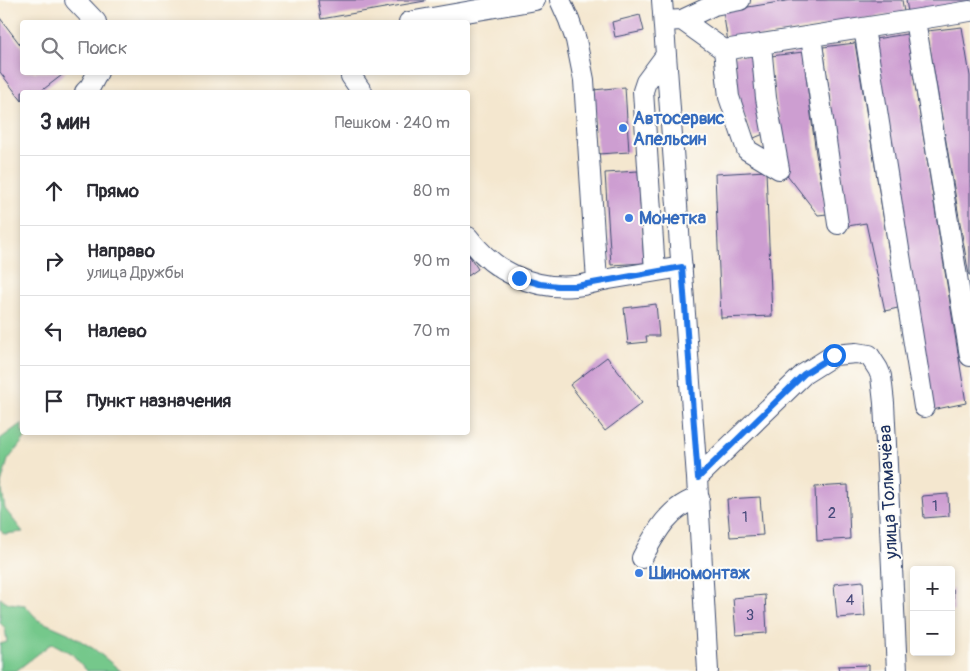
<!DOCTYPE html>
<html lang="ru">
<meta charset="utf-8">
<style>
:root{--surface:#fff;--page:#f7f7f7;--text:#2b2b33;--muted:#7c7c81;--line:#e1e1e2}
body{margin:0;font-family:Pangolin,sans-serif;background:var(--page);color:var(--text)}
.controls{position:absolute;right:15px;bottom:15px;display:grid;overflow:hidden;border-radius:5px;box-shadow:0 2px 8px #0003}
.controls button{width:45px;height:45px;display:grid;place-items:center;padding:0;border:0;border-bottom:1px solid var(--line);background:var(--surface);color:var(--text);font:25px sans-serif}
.stop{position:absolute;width:15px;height:15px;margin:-11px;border:4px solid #1a73e8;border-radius:50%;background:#fff}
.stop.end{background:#1a73e8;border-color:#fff;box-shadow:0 1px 5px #0008}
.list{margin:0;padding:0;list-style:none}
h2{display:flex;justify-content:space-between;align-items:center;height:65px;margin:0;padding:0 20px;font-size:21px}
h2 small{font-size:16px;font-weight:400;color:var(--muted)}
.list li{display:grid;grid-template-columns:32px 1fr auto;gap:15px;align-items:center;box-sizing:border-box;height:70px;padding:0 20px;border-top:1px solid var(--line)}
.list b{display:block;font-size:19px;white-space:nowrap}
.list p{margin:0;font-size:16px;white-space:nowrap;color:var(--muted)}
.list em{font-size:16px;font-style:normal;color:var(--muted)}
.icon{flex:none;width:28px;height:28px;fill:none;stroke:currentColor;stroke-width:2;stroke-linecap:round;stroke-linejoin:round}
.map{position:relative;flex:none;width:970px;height:671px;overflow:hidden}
.search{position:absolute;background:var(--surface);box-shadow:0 2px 8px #0003;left:20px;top:20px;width:450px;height:55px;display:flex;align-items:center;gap:12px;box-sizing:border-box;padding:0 18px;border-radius:5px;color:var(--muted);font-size:19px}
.panel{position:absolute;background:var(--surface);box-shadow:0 2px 8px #0003;left:20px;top:90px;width:450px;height:345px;border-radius:5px}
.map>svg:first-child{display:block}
</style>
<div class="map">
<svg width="970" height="671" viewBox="0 0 970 671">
<rect width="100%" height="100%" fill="#fdfcf7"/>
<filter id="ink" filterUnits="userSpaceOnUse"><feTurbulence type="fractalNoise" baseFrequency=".02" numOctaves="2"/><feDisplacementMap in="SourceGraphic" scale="10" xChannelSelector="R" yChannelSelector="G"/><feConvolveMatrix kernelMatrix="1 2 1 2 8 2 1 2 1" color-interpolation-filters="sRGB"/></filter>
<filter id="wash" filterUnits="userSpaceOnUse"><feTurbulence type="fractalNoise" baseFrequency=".0096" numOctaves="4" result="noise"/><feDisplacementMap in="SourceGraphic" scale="20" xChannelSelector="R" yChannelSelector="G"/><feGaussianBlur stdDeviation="1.12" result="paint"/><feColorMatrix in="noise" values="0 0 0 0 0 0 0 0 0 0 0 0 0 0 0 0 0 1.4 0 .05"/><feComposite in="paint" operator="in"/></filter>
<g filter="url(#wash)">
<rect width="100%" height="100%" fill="#f4e7cf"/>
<path fill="#75c88b" stroke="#487c74" d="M 22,423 L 22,432 L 26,433 L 25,438 L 8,460 L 1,484 L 5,509 L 23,532 L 4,534 L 0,530 L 0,439 Z
M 0,598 L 9,603 L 25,605 L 38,620 L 68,633 L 94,649 L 121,671 L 87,671 L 72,654 L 52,643 L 16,671 L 0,671 L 0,644 L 7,642 L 5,628 L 0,623 Z"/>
<g id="blocks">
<path fill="#cd9ed1" d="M 318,0 L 425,0 L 425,1 L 321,19 Z
M 792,0 L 902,0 L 904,12 L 728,42 L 723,11 Z
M 906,0 L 970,0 L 970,2 L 908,12 Z
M 640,15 L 644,31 L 615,37 L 612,22 Z
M 0,18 L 22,47 L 22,72 L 66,72 L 40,92 L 22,92 L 22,101 L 0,72 Z
M 962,27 L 970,76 L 970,275 L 969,275 L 927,31 Z
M 907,34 L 966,403 L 932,410 L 875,39 Z
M 855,43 L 893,276 L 902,307 L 885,311 L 866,223 L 848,226 L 823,47 Z
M 803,52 L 816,154 L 827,214 L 818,215 L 785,172 L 771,56 Z
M 752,55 L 766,133 L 754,138 L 740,106 L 734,57 Z
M 625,87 L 629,152 L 598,154 L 593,90 Z
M 638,171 L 644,263 L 611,265 L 605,173 Z
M 766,171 L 772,316 L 721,318 L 715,174 Z
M 468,254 L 478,269 L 468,276 Z
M 656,304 L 659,336 L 646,336 L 647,342 L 628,344 L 624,308 Z
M 607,357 L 642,403 L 605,431 L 570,385 Z
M 848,485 L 850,539 L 817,541 L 815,487 Z
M 948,494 L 949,516 L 924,518 L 922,496 Z
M 760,497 L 763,535 L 730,537 L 727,499 Z
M 863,581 L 865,616 L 837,618 L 834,584 Z
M 951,589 L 953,589 L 954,611 L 951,611 Z
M 765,595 L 767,633 L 736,635 L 733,598 Z
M 869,665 L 869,671 L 839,671 L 838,666 Z"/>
</g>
</g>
<g filter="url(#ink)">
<use href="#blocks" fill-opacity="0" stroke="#3c4b6f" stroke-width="1"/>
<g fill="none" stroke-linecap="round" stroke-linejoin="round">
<g stroke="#3c4b6f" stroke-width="22">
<path id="minor" d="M 75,0 L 96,22
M 560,0 L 569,20 L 576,40 L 584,80 L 597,281
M 662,0 L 697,478 L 708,671
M 682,20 L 714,5 L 740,0
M 915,20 L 970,356
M 664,21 L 682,20 L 724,50 L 970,11
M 409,22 L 535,0
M 864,28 L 924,407
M 811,37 L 838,224
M 761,45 L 766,98 L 779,169
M 724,50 L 729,97 L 747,150 L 779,169
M 350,72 L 351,76 L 362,92
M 85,92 L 90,87 L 98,72
M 468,237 C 493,271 532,290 575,286 C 586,285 598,281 609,279 C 633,275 658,271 682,267
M 655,271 L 643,91 L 646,82 L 666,55
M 697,478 L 804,374 L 834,355 L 856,353 L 869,355 L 878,369 L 881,376 L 884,403 L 897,671
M 642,558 C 655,534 670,505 699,498"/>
</g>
<use href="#minor" stroke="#fff" stroke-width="20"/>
</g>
</g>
<g fill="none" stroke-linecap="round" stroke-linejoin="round" filter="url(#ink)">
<path stroke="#1a73e8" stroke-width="6" d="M 519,278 L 540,284 L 558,286 L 576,286 L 682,267 L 698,478 L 804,374 L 834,355"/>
</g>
<g fill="#3f7fe0" stroke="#fdfcf7" stroke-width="2">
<circle cx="623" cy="128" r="5"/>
<circle cx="629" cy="218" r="5"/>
<circle cx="639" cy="573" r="5"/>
</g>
<g text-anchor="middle" stroke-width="4" stroke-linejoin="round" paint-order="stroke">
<g font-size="15" fill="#484b7b">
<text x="935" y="511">1</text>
<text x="832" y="518">2</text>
<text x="745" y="522">1</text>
<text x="850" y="605">4</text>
<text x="750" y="620">3</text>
</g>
<g font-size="18" font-weight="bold" fill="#366cbe" stroke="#fdfcf7" text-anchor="start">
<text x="633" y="124">Автосервис<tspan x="633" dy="21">Апельсин</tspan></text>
<text x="639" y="224">Монетка</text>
<text x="649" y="579">Шиномонтаж</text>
</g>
<g font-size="18" fill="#1b2f5e" stroke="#fdfcf7">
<text transform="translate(888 492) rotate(-93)" y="6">улица Толмачёва</text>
</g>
</g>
</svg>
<div class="controls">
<button>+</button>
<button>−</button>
</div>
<div class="stop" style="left:834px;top:355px"></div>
<div class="stop end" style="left:519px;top:278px"></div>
<div class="search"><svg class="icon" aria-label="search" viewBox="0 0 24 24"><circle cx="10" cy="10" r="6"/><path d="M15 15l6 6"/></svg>Поиск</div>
<section class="panel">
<h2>3 мин<small>Пешком · 240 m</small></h2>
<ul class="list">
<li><svg class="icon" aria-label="ahead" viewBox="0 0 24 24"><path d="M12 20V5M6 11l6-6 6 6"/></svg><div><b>Прямо</b></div><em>80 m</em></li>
<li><svg class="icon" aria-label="right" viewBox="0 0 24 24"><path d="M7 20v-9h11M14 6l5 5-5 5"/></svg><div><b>Направо</b><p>улица Дружбы</p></div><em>90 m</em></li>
<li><svg class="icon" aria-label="left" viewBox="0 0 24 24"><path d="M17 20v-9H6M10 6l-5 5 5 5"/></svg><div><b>Налево</b></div><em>70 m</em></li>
<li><svg class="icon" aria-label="arrive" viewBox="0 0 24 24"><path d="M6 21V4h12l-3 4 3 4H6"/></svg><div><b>Пункт назначения</b></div></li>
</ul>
</section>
</div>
